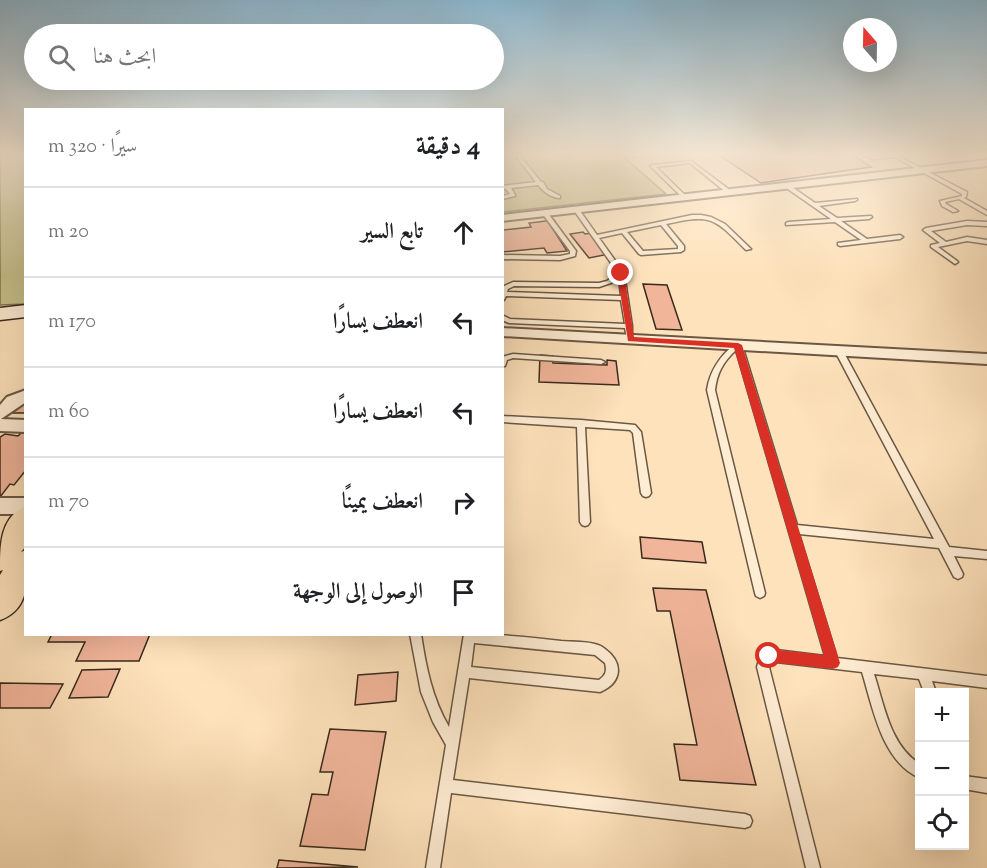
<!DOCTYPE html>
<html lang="ar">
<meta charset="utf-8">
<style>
:root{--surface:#fff;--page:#f6f6f6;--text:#202124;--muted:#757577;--line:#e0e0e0}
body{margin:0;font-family:"Sorts Mill Goudy",Amiri,serif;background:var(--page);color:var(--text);direction:rtl}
.controls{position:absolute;right:18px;bottom:18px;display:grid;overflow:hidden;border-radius:0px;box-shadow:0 6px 24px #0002}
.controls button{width:54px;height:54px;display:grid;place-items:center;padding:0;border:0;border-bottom:2px solid var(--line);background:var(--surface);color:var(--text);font:30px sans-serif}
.compass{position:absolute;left:843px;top:18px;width:54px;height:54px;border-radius:50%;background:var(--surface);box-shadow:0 6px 24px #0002;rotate:340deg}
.stop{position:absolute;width:18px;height:18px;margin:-14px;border:4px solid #d93025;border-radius:50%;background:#fff}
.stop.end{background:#d93025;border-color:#fff;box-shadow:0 2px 6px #0008}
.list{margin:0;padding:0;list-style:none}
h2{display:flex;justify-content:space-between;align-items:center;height:78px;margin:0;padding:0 24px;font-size:26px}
h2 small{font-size:20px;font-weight:400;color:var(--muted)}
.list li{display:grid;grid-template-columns:39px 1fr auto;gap:18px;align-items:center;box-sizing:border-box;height:90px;padding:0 24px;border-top:2px solid var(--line)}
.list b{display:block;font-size:22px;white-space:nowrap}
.list em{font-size:20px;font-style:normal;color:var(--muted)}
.icon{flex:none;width:33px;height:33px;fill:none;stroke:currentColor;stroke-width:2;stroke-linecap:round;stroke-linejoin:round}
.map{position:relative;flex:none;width:987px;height:868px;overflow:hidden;direction:ltr}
.search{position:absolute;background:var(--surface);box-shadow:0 6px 24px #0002;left:24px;top:24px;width:480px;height:66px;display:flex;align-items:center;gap:15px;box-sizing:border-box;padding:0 21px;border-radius:33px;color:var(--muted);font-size:22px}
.panel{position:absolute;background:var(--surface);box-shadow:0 6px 24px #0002;left:24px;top:108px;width:480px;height:528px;border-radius:0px;direction:rtl}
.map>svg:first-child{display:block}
</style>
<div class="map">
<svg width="987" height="868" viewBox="0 0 987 868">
<rect width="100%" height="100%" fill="#fee2bb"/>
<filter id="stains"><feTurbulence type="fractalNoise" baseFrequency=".00333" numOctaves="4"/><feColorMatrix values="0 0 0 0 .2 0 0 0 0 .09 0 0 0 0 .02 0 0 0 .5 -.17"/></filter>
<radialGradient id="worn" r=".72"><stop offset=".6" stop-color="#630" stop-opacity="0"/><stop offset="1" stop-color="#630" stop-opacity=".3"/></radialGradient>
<path fill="#c6c18b" stroke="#807654" stroke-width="1.5" d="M 0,155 L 25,155 L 25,304 L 0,305 Z
M 502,155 L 662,155 L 625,158 L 666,194 L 503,212 Z"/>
<path fill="#f1b59a" stroke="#392a1d" stroke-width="1.5" d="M 719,155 L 853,155 L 871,167 L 761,183 Z
M 554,220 L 557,225 L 551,226 L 567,251 L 547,253 L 544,248 L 502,252 L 502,228 L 504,230 L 531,227 L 529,223 Z
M 583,232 L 585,234 L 592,233 L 609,254 L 589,258 L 570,234 Z
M 643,284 L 667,285 L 682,330 L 656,329 Z
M 540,355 L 553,356 L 553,363 L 607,365 L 607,360 L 616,361 L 619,385 L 539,382 Z
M 22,401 L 26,401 L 26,413 L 12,413 Z
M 21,433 L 26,433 L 26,470 L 14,485 L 10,484 L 0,497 L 0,437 L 5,434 L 18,436 Z
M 640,537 L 702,542 L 706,563 L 642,558 Z
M 653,588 L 706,590 L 756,785 L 680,780 L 674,744 L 697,745 L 670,611 L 657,611 Z
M 52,634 L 150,634 L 139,661 L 76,661 L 85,642 L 48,642 Z
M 120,669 L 108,697 L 69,698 L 82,670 Z
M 398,672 L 396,701 L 355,705 L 358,675 Z
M 0,683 L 63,684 L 50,708 L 0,708 Z
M 330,729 L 386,732 L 365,850 L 300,846 L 312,794 L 328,795 L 333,772 L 320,772 Z
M 279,860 L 358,867 L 277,868 Z"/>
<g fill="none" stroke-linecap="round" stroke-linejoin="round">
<g stroke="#6a5844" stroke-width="3">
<path id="lane" d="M 515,155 L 519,155 L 541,182 L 543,182 L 547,189 L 560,196 L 560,198 C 551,198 543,191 538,185 L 511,188 L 515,195 L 515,196 L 502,199 L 502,196 L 510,194 L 506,189 L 502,189 L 502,186 L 536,182 Z
M 862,155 L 867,155 L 873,157 L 896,155 L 967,192 L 966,197 L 964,198 L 987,211 L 987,215 L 959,199 L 945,202 L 946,204 L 958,211 L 953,212 L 942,206 L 940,201 L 962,196 L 962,194 L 895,157 L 873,159 Z
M 691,161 L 731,191 L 731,193 L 727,193 L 690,163 L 656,167 L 687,197 L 683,198 L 650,166 L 652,165 Z
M 785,185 L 789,185 L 815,203 L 857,199 L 857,200 L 855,201 L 819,206 L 837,218 L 871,216 L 872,217 L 869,219 L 841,221 L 867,239 L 900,235 L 903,237 L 900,239 L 840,246 L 838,245 L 838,243 L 861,240 L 835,222 L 786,225 L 786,223 L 788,222 L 831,219 L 785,187 Z
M 574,208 L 578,208 L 597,235 L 692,215 L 701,215 L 711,217 L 725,224 L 751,249 L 746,250 C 713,217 712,214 666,224 L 684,246 L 684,250 L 681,252 L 641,255 L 639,254 L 622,233 L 599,238 L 624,273 L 632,326 L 632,341 L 628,341 L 627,339 L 625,328 L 509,323 L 502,320 L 502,315 L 510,319 L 625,324 L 621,300 L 506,296 L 504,300 L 502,301 L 502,287 L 513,282 L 599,283 L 607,281 L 618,273 L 573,209 ZM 661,225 L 678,246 L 678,249 L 643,251 L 627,232 ZM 619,278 L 621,296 L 507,292 L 508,289 L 514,286 L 599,287 L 611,283 Z
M 545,211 L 547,212 L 576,251 L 575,256 L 560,260 L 502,259 L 502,255 L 560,256 L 570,254 L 570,251 L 542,213 Z
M 967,221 L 987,222 L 987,226 L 967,225 L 931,231 L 946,242 L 967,237 L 987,240 L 987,244 L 967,241 L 938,247 L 957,261 L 958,262 L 955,264 L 931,247 L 931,245 L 940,243 L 923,230 L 926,228 Z
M 736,343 L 740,343 L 742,345 L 797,525 L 934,539 L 835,351 L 839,349 L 843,351 L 949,547 L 987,551 L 987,559 L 954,556 L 963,574 L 962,577 L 958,579 L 954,577 L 939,548 L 799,534 L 837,658 L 987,676 L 987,688 L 932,681 L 936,692 L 924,692 L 919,679 L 874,674 C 884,704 890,746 920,764 L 920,778 C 882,762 873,708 862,672 L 776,662 L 769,663 L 769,667 L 820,868 L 806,868 L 757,667 L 760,656 L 769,650 L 776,650 L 825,656 L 736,350 C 723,362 717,373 715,390 L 765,593 L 764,596 L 760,598 L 756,596 L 755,593 L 707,390 C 710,370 720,356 736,343 Z
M 513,354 L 601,360 L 605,362 L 601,364 L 513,358 L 507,360 L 505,366 L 502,366 L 502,357 Z
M 502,416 L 581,420 L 635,425 L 641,432 L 651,493 L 649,496 L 646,497 L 643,496 L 641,493 L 633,433 L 630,430 L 585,427 L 590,522 L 588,525 L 585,526 L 582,525 L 580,522 L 577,427 L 502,422 Z
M 410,634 L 421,634 C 426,667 432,698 449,727 L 464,634 C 497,634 529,637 561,641 C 573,642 587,641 598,645 C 601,646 603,647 605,649 C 624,663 622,683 600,692 L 469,678 L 453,780 L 745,814 L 750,816 L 752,821 L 750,826 L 745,828 L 451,793 L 440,868 L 426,868 L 446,745 L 433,722 L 421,692 ZM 474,643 L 595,655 L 605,663 C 607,671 606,675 599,680 L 471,667 Z
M 964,776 L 987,779 L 987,793 L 964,789 Z"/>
</g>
<g stroke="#6a5844" stroke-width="4">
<path id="street" d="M 987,160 L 987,166 L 502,221 L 502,215 Z
M 502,328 L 987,354 L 987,364 L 502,336 Z
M 26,390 L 26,402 L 1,419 L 26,420 L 26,432 L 0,431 L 0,405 L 7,397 Z
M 0,498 L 26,498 L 26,514 L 0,514 Z"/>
</g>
<g stroke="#392a1d" stroke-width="3">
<path id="secondary" d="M 26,305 L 26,317 L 0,320 L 0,308 Z"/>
</g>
<g stroke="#392a1d" stroke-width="3">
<path id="primary" d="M 26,506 L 26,546 L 21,552 L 26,550 C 26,579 32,608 0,620 L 0,575 L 3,570 L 0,571 C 0,545 0,517 26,506 Z"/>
</g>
<use href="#lane" fill="#feecd3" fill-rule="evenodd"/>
<use href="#street" fill="#feecd3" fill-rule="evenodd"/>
<use href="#secondary" fill="#feecd3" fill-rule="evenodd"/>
<use href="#primary" fill="#fee2bb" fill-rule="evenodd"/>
</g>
<linearGradient id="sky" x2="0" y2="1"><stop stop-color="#8bb8d2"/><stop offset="0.56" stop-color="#fff2e0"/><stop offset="1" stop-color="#fff2e0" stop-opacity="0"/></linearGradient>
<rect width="987" height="276" fill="url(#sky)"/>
<path fill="#d93025" d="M 621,271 L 624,273 L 634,337 L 738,343 L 742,345 L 840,663 L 838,667 L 833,669 L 769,662 L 764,660 L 762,656 L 764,651 L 769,649 L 824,655 L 734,348 L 628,341 L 617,273 Z"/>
<rect width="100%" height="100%" filter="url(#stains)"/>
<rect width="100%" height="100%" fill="url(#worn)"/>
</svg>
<div class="controls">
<button>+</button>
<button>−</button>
<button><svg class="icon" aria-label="locate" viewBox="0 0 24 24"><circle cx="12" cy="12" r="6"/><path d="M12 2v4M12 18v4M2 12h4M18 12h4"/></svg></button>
</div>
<svg class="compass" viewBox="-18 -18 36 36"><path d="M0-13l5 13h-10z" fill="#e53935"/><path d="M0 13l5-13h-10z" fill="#757577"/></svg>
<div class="stop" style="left:769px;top:656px"></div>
<div class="stop end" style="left:621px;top:273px"></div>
<div class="search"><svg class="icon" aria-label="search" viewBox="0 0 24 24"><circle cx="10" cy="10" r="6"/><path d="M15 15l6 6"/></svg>ابحث هنا</div>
<section class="panel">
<h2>4 دقيقة<small>سيرًا · 320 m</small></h2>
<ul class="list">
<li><svg class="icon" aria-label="ahead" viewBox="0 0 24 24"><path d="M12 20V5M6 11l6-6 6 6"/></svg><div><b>تابع السير</b></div><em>20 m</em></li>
<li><svg class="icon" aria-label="left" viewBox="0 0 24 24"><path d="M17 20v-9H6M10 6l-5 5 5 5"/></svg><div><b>انعطف يسارًا</b></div><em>170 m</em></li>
<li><svg class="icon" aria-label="left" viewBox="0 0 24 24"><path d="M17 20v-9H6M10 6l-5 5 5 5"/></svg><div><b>انعطف يسارًا</b></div><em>60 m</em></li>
<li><svg class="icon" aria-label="right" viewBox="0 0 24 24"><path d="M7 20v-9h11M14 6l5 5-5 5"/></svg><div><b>انعطف يمينًا</b></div><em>70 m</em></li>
<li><svg class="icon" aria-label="arrive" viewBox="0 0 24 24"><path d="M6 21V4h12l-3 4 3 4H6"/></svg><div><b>الوصول إلى الوجهة</b></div></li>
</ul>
</section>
</div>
